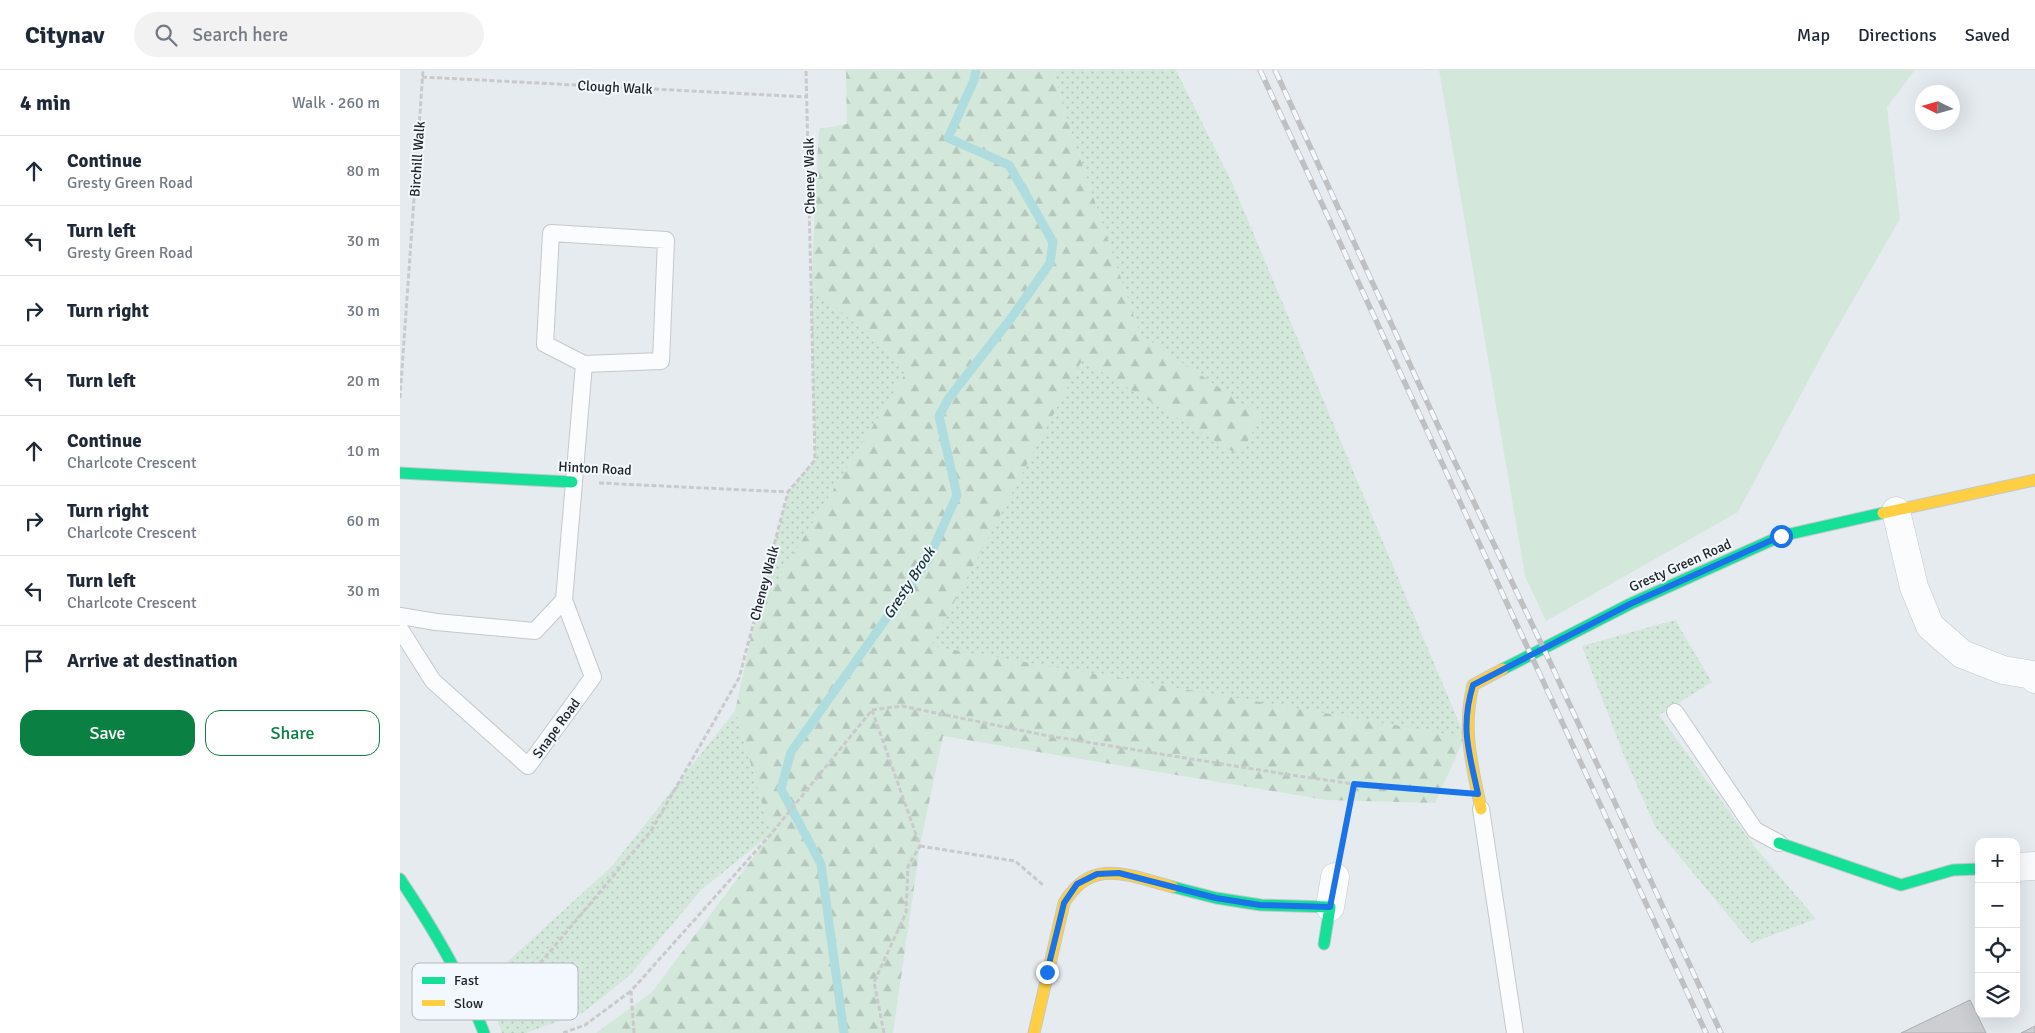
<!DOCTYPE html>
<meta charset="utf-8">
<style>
:root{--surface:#fff;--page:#f2f2f3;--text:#1f2937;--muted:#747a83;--line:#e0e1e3;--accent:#0b8043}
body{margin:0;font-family:Signika,sans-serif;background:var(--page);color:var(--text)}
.controls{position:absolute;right:15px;bottom:15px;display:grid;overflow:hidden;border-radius:10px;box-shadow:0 5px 20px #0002}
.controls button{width:45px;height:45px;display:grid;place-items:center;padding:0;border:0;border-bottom:1px solid var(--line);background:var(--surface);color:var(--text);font:25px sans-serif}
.compass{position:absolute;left:1515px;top:15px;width:45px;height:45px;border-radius:50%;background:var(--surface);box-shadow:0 5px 20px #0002;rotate:275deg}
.stop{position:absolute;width:15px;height:15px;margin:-11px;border:4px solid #1a73e8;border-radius:50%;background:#fff}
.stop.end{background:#1a73e8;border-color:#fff;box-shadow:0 1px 5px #0008}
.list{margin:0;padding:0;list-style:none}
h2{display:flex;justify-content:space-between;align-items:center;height:65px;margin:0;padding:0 20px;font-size:21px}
h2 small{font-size:16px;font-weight:400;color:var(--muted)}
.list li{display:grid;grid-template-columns:32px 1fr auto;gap:15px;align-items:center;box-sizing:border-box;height:70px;padding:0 20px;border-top:1px solid var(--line)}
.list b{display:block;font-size:19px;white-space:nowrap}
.list p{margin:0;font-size:16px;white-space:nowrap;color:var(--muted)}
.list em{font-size:16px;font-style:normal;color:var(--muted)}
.actions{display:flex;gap:10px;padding:15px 20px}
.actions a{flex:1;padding:11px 0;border:1px solid var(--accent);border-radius:15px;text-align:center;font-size:18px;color:var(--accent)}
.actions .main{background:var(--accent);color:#fff}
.icon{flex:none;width:28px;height:28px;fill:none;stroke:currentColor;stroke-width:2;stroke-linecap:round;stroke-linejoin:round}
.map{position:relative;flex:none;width:1635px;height:963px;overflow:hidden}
header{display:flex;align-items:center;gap:30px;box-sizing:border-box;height:70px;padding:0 25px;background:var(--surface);border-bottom:1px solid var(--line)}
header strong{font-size:24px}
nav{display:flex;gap:28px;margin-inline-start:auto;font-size:18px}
.search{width:350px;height:45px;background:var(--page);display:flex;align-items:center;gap:12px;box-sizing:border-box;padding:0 18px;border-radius:28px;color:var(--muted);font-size:19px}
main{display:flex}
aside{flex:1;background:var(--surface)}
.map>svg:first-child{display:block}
</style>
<header>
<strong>Citynav</strong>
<div class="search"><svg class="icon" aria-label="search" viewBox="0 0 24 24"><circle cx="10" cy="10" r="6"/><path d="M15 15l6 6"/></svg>Search here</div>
<nav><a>Map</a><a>Directions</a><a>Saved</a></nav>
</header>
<main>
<aside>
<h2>4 min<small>Walk · 260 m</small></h2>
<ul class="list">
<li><svg class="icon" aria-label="ahead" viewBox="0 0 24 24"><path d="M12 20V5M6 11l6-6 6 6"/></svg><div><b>Continue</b><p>Gresty Green Road</p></div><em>80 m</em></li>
<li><svg class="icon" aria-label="left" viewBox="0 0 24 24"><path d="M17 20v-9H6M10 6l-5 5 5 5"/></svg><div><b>Turn left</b><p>Gresty Green Road</p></div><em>30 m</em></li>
<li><svg class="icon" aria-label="right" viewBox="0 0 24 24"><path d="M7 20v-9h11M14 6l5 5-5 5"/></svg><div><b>Turn right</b></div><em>30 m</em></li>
<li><svg class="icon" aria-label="left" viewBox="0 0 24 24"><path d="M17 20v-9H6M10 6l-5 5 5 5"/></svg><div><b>Turn left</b></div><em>20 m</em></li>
<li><svg class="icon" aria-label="ahead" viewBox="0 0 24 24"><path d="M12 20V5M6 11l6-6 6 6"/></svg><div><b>Continue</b><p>Charlcote Crescent</p></div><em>10 m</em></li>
<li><svg class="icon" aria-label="right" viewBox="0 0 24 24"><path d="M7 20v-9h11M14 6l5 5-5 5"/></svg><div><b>Turn right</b><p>Charlcote Crescent</p></div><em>60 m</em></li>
<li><svg class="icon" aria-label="left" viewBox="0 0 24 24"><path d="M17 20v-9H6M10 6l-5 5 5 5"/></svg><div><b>Turn left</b><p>Charlcote Crescent</p></div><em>30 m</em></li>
<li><svg class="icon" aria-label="arrive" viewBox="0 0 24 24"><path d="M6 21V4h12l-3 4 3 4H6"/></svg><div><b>Arrive at destination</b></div></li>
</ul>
<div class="actions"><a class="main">Save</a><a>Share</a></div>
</aside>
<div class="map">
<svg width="1635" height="963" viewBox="0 0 1635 963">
<defs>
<pattern id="forest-firs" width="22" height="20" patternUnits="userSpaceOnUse" patternTransform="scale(1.25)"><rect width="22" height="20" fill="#d3e8db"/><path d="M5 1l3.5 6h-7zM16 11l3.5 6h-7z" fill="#b5c7bc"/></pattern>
<pattern id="park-dots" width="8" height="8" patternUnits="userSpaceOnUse" patternTransform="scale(1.25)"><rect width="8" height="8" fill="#d3e8db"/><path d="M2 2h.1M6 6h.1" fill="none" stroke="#b5c7bc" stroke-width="1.8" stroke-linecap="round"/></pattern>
</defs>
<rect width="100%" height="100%" fill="#e6ebf0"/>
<path fill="#d3e8db" d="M 1039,0 L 1515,0 L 1487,37 L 1500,149 L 1429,272 L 1338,442 L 1146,551 L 1125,506 Z"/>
<path fill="url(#forest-firs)" d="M 446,0 L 653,0 L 673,67 L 740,263 L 862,345 L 840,386 L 1065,667 L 1035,733 L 926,730 L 543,666 L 520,776 L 493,963 L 196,963 L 252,922 L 371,764 L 335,641 L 356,544 L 508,299 L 411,216 L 419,59 L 447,54 Z"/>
<path fill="url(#park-dots)" d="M 653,0 L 776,0 L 833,115 L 1065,667 L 531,576 L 682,290 L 840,386 L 861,346 L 740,264 L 673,67 Z
M 411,216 L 508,299 L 356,544 L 388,422 L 415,390 Z
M 1275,550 L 1312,612 L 1259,645 L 1355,777 L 1416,849 L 1351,873 L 1256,758 L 1224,686 L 1182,576 Z
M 335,641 L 371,764 L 301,820 L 230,905 L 184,942 L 126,963 L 102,963 L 83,914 L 212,796 Z"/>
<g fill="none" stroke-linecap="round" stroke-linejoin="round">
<path stroke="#afdcde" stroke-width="9" d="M 444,963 L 421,794 L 381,719 L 391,682 L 528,490 L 557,425 L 539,346 L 549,328 L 612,247 L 650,193 L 653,172 L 609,95 L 548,68 L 574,10 L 576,0"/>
</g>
<path fill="#ccced2" stroke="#abadb1" d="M 1570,930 L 1586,963 L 1501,963 Z
M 1635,956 L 1635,963 L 1621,963 Z"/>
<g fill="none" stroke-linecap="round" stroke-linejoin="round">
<g stroke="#c4c8cc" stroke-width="18">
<path id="lane" d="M 0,546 L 36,552 L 135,561 L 164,530
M 0,559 L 33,611 L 128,696 L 193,607 L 164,530 L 184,294 L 145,274 L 151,163 L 266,170 L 261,291 L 184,294
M 1275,642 L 1355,760 L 1379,773
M 1081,739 L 1115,963"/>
</g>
<g stroke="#c4c8cc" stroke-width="29">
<path id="street" d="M 1496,441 L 1514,517 L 1530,556 L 1562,584 L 1603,600 L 1633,605 L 1635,609
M 1616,797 L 1635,796
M 930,837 L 935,807"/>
</g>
<g stroke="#c4c8cc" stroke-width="13">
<path id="fast" d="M 0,403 L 172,412
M 1103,599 L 1230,534 L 1381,466 L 1483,443
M 1379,773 L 1501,815 L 1553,800 L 1579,799
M 0,809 C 33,858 63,908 84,963
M 773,817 L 816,828 L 861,835 L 930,837 L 924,874"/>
</g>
<g stroke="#c4c8cc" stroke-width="13">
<path id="slow" d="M 1483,443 L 1635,410
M 1081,739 C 1072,694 1062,661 1073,615 L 1103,599
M 634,963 L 664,833 C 692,786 729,806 773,817"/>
</g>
<path stroke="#c9cacc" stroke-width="3" stroke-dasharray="5 2.5" stroke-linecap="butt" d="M 22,7 L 407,27
M 0,328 L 23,0
M 199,413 L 388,422
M 472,640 L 502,636 L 649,666 L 891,705 L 954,714 L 1049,722
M 520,776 L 615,791 L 643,815
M 940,782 L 954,714
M 96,922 L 142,891 L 251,761 L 339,608 L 388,422 L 415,390 L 406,0
M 163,963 L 185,955 L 231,921
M 234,963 L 231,921 L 371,764 L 472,640 L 520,776 L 508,796 L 506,843 L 474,912 L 484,963"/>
<use href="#lane" stroke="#fbfcfd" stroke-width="16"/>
<use href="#street" stroke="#fbfcfd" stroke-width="28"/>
<use href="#fast" stroke="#16e098" stroke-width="11"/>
<use href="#slow" stroke="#ffcf43" stroke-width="11"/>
<g stroke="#bfc0c2" stroke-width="5.5">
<path id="rail" d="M 860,0 L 1306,963
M 875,0 L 1051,384 L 1150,592 L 1321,963"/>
</g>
<use href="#rail" stroke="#f2f8fd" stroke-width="4" stroke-dasharray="11" stroke-linecap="butt"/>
</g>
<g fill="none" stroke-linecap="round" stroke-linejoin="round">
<path stroke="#1a73e8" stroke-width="6" d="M 647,902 L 664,833 L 677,814 L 697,804 L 719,803 L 816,828 L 860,835 L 930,837 L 954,714 L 1078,724 C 1069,682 1060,658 1073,615 L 1230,534 L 1381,466"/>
</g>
<g text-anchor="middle" stroke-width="4" stroke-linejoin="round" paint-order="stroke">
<g font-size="14" fill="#202427" stroke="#f2f8fd">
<text transform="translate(215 17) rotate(3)" y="5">Clough Walk</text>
<text transform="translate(17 89) rotate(-86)" y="5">Birchill Walk</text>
<text transform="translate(409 106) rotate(-91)" y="5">Cheney Walk</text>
<text transform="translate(195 398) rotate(3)" y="5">Hinton Road</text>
<text transform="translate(1280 495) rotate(-24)" y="5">Gresty Green Road</text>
<text transform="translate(364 513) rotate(-75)" y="5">Cheney Walk</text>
<text transform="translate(156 658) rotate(-54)" y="5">Snape Road</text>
</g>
<g font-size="15" font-style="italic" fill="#153435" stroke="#f2f8fd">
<text transform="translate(509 513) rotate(-57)" y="5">Gresty Brook</text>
</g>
</g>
<rect x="12" y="893" width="166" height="57" rx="8" fill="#f2f8fd" stroke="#b3b8bd" stroke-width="1"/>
<rect x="22" y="907" width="23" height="7" fill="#16e098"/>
<rect x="22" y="930" width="23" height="6" fill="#ffcf43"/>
<g font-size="14" fill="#202427">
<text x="54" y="915">Fast</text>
<text x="54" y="938">Slow</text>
</g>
</svg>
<div class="controls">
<button>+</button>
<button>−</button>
<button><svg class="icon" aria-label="locate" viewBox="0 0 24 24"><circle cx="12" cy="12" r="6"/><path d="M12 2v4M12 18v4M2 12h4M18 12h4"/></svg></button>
<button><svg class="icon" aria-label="layers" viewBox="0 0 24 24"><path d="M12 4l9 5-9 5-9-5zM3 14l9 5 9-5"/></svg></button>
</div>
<svg class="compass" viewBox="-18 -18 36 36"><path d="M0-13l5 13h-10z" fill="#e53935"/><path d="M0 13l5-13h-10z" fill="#747a83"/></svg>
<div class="stop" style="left:1381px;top:466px"></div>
<div class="stop end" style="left:647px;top:902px"></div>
</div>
</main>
